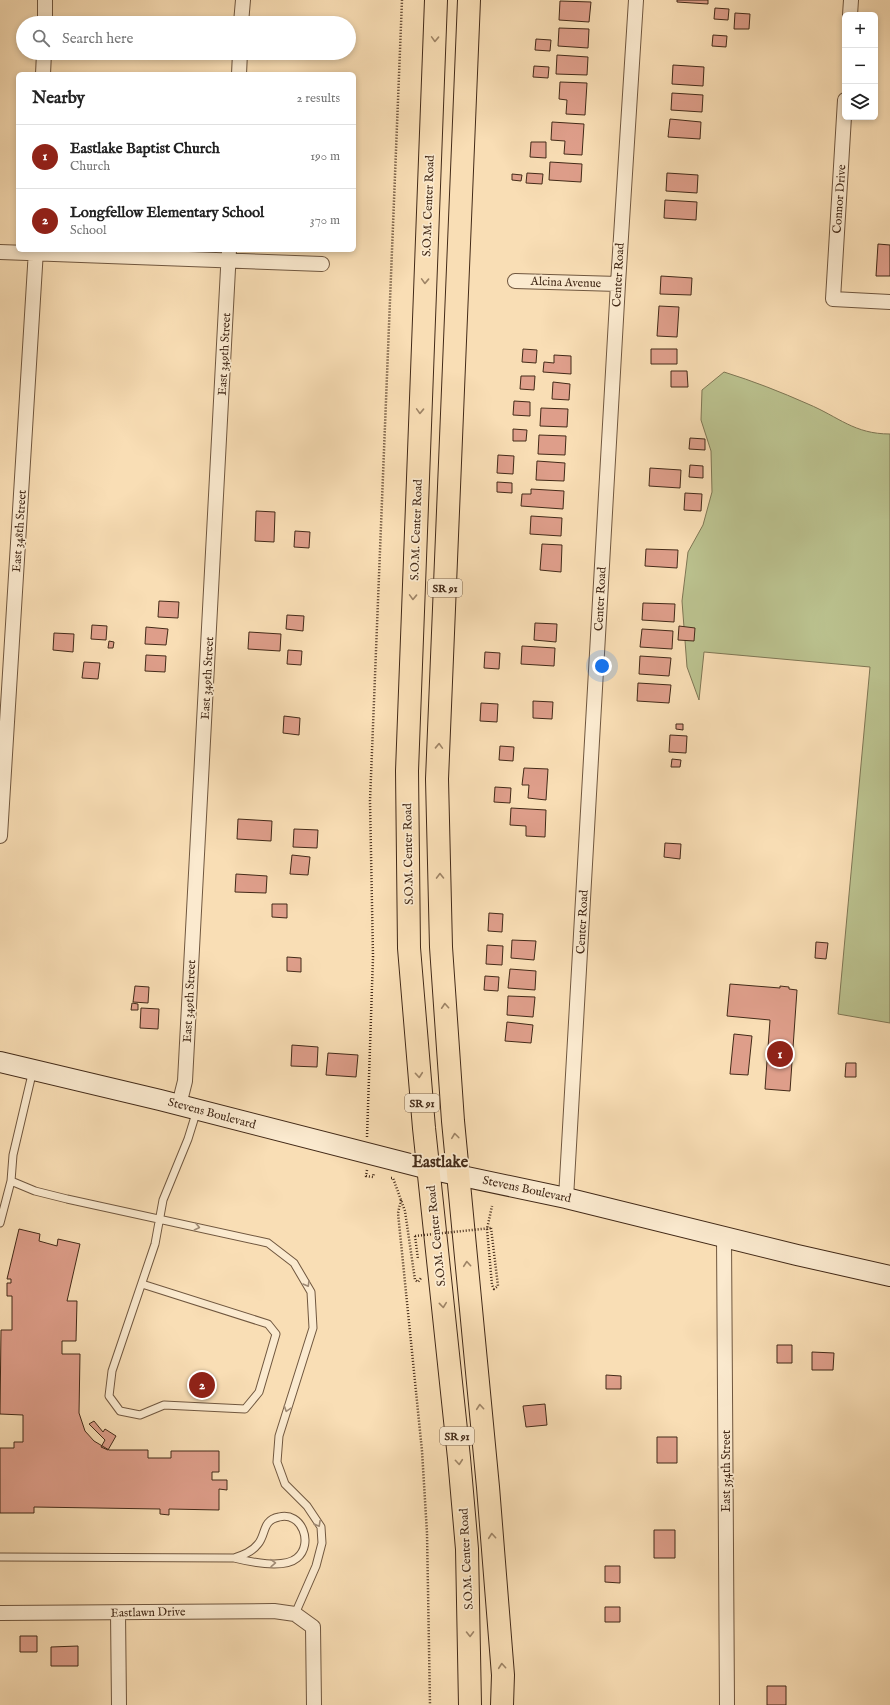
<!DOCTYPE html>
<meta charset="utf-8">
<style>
:root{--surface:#fff;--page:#f2f2f2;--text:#222;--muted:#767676;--line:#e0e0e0;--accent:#8f2418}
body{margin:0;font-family:"IM FELL English",serif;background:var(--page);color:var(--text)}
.controls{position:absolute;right:12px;top:12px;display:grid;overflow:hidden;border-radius:6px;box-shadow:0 2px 6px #0003}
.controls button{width:36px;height:36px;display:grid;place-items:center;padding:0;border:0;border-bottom:1px solid var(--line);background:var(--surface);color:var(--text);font:20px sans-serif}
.you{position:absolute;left:602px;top:666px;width:14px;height:14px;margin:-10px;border:3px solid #fff;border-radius:50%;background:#1a73e8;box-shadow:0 0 0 6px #1a73e833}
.badge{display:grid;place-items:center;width:26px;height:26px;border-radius:50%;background:var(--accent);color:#fff;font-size:13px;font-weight:700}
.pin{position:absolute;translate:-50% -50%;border:2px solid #fff;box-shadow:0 1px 4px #0006}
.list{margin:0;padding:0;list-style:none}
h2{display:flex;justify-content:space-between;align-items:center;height:52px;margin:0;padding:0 16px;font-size:17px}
h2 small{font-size:13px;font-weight:400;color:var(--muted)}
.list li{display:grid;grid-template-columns:26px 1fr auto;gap:12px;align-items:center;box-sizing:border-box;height:64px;padding:0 16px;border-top:1px solid var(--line)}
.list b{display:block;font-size:15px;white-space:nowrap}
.list p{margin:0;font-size:13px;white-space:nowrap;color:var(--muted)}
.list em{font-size:13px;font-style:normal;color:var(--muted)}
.icon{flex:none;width:22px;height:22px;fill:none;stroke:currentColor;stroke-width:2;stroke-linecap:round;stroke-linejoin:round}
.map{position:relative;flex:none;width:890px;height:1705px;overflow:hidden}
.search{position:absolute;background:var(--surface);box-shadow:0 2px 6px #0003;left:16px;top:16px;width:340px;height:44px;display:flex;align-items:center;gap:10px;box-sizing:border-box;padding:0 14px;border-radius:22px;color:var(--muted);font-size:15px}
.panel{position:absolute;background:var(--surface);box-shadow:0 2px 6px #0003;left:16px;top:72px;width:340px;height:180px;border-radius:6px}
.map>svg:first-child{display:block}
</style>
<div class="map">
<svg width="890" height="1705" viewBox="0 0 890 1705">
<rect width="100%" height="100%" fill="#f9deb5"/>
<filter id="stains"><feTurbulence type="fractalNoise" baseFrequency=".005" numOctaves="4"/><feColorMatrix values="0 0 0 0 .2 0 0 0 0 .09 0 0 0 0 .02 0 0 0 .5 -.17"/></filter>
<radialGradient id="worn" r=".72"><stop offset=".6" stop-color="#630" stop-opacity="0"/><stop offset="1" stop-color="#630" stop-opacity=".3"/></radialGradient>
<path fill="#bbc28f" stroke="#7f7654" d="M 724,372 C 753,381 781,392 808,404 C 839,417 854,434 890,434 L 890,1023 L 838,1014 L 870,667 L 704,652 L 699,700 L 687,667 L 682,601 L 688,552 L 703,525 L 712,492 L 711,451 L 701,420 L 702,390 Z"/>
<path fill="#de9e8a" stroke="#432a18" d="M 677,0 L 708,0 L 708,4 L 677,2 Z
M 560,1 L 591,2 L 589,22 L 559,20 Z
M 715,8 L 729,9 L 728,20 L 714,19 Z
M 735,13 L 750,14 L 749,29 L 734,29 Z
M 559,28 L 589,29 L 588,48 L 558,46 Z
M 713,35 L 727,36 L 726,47 L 712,46 Z
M 536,39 L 551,40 L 550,51 L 535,50 Z
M 557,55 L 588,57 L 587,75 L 556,74 Z
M 673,65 L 704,67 L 703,86 L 672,84 Z
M 534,66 L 549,67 L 548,78 L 533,77 Z
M 560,82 L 587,83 L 585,115 L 566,114 L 567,100 L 559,99 Z
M 672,93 L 703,95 L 702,112 L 671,110 Z
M 670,119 L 701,122 L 700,139 L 668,137 Z
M 552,122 L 584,124 L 582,155 L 564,154 L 565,141 L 551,140 Z
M 531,142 L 546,142 L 546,158 L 530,157 Z
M 550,162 L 582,164 L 581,182 L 549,180 Z
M 527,173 L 543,174 L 542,184 L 526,183 Z
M 667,173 L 698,175 L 697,193 L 666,191 Z
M 512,174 L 522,175 L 521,181 L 512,180 Z
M 665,200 L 697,202 L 696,220 L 664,218 Z
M 878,244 L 890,245 L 890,276 L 876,276 Z
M 661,276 L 692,278 L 691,295 L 660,294 Z
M 659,306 L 679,307 L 677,337 L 657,336 Z
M 523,349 L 537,350 L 536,363 L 522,362 Z
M 651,349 L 677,349 L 677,364 L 651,364 Z
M 554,355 L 571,356 L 571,374 L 543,372 L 544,362 L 554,363 Z
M 671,371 L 687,371 L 688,387 L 671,387 Z
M 521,376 L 535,376 L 534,390 L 520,389 Z
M 553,382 L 570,384 L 569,400 L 552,399 Z
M 514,401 L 530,402 L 530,416 L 513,415 Z
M 541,408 L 568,409 L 567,427 L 540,426 Z
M 513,429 L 527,430 L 526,441 L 513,441 Z
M 539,435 L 566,436 L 565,455 L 538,454 Z
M 690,438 L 705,439 L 705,450 L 689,449 Z
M 498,455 L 514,456 L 513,474 L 497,473 Z
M 537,461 L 565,463 L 564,481 L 536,480 Z
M 690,465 L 703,466 L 703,478 L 689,477 Z
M 650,468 L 681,470 L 680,488 L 649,486 Z
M 497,482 L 512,483 L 512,493 L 497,492 Z
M 531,489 L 564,491 L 563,509 L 521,506 L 522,494 L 531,494 Z
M 685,493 L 702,494 L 701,511 L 684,510 Z
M 256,511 L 275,512 L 274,542 L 255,541 Z
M 531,516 L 562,518 L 561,536 L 530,534 Z
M 295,531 L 310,532 L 309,548 L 294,547 Z
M 542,544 L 562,545 L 561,572 L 540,570 Z
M 646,549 L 678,550 L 677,568 L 645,566 Z
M 159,601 L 179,602 L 178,618 L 158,617 Z
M 643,603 L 675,604 L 674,622 L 642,620 Z
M 287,615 L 304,616 L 303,631 L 286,629 Z
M 535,623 L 557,624 L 556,642 L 534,640 Z
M 92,625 L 107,626 L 106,640 L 91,639 Z
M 679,626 L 695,628 L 694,641 L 678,640 Z
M 146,627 L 168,629 L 166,645 L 145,644 Z
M 642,629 L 673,631 L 672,649 L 640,647 Z
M 249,632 L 281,634 L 280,651 L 248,649 Z
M 54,633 L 74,634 L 73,652 L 53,650 Z
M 109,641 L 114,642 L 113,648 L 108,648 Z
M 522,646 L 555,648 L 554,666 L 521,664 Z
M 288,650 L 302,651 L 301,665 L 287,664 Z
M 485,652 L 500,653 L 499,669 L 484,668 Z
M 146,655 L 166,656 L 165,672 L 145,671 Z
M 640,656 L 671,658 L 669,676 L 639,674 Z
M 84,662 L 100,663 L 98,679 L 82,678 Z
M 638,683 L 671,685 L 669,703 L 637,701 Z
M 533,701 L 553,702 L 552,719 L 533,718 Z
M 481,703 L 498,704 L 497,722 L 480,721 Z
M 284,716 L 300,718 L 299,735 L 283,733 Z
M 676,724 L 683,724 L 683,730 L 676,729 Z
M 670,735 L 687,736 L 686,753 L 669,752 Z
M 500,746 L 514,747 L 513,761 L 499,760 Z
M 672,759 L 681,760 L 680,767 L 671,767 Z
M 524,768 L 548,769 L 546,800 L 528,798 L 529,785 L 522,785 Z
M 495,787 L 511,788 L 510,803 L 494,802 Z
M 511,808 L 546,810 L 545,837 L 526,836 L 526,826 L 510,825 Z
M 238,819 L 272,821 L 271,841 L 237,839 Z
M 294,829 L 318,830 L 317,848 L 293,847 Z
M 665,843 L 681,844 L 680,859 L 664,857 Z
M 292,855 L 310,857 L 308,875 L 290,874 Z
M 236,874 L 267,876 L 266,893 L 235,892 Z
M 272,904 L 287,904 L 287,918 L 272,917 Z
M 489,913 L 503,914 L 502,932 L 488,931 Z
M 512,940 L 536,941 L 534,960 L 511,958 Z
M 816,942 L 828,943 L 826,959 L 815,958 Z
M 487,945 L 503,946 L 502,965 L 486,964 Z
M 287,957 L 301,958 L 301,972 L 287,971 Z
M 510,969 L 536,971 L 535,990 L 508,988 Z
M 485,976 L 499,977 L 498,991 L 484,990 Z
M 730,984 L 780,988 L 780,986 L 789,987 L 789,989 L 797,990 L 790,1091 L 765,1089 L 770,1020 L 727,1016 Z
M 135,986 L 149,987 L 148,1003 L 133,1002 Z
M 508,996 L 535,997 L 533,1017 L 507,1015 Z
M 132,1003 L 138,1004 L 138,1010 L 131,1010 Z
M 141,1008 L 159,1009 L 158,1029 L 140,1028 Z
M 507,1022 L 533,1025 L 531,1043 L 505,1041 Z
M 734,1034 L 752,1036 L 748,1075 L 730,1074 Z
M 292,1045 L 318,1047 L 317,1067 L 291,1066 Z
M 328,1053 L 358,1055 L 356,1077 L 326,1075 Z
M 846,1063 L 856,1063 L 856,1077 L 845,1077 Z
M 19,1229 L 40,1234 L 39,1241 L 57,1246 L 58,1239 L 80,1244 L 67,1301 L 77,1301 L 76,1341 L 62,1341 L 62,1354 L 80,1354 L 79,1413 L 85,1431 L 94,1441 L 109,1450 L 148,1450 L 148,1458 L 171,1458 L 171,1451 L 219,1451 L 219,1472 L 212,1472 L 212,1480 L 227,1480 L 227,1490 L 219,1489 L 219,1510 L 169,1509 L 169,1515 L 160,1514 L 160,1509 L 34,1507 L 34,1513 L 0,1513 L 0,1448 L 14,1448 L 14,1442 L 23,1442 L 23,1415 L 0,1414 L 1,1330 L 12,1330 L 12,1296 L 7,1296 L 7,1283 L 11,1283 L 11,1279 L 7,1279 Z
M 777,1345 L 792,1345 L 792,1363 L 777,1363 Z
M 812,1352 L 834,1353 L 833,1370 L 812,1370 Z
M 606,1375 L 621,1376 L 621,1389 L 606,1389 Z
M 545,1404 L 547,1425 L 526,1427 L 523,1406 Z
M 94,1421 L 103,1432 L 105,1429 L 116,1436 L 108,1450 L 101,1447 L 105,1440 L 89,1424 Z
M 657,1437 L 677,1437 L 677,1463 L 657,1463 Z
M 654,1530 L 675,1530 L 675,1558 L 654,1558 Z
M 605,1566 L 620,1566 L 620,1583 L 605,1582 Z
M 605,1607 L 620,1607 L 620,1622 L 605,1622 Z
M 20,1636 L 37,1636 L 37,1652 L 20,1652 Z
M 78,1646 L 78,1666 L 51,1666 L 51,1647 Z
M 767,1686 L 786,1686 L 786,1705 L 767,1705 Z"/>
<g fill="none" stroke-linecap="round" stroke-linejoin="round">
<g stroke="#70573f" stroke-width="9">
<path id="lane" d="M 11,1181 L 35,1191 L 67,1199 L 268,1243 L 294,1263 L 311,1292 L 313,1328 L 279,1436 L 277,1462 L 285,1484 L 307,1506 L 321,1527 L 322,1543 L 316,1566 L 295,1614
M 0,1223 L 11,1181 L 13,1155 L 33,1070
M 142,1284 L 268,1324 L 276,1334 L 259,1392 L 245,1409 L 164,1405 L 140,1415 L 120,1411 L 109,1396 L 112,1371 L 155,1244 L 163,1200 L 188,1139 L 197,1110
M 0,1557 L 234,1558 C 250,1562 284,1569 297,1558 C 314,1544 302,1511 279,1517 C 262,1520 266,1535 258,1544 C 252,1552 243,1555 234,1558"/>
</g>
<g stroke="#70573f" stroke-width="16">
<path id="street" d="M 850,15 L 851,0
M 45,23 L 45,0
M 241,23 L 243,0
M 43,74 L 44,53
M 239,74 L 240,53
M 845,100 L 833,299 L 890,302
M 0,252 L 322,264
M 515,281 L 618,284
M 0,836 L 36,250
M 179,1105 L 185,1081 L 229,250
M 566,1198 L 618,284 L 636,0
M 724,1237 L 727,1705
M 0,1613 L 274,1611 L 295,1614 L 313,1627 L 314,1705
M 118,1613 L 119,1705"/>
</g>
<g stroke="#432a18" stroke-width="22">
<path id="secondary" d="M 0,1062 L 160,1100 L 429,1169 L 566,1198 L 797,1255 L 890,1276"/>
</g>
<g stroke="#432a18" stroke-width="24">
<path id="primary" d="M 436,0 L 407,771 L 409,948 L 424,1128 L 459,1458 L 467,1549 L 470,1705
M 469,0 L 437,779 L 441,947 L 453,1121 L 488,1487 L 503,1675 L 502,1705"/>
</g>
<path stroke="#432a18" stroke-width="2.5" stroke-dasharray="1 2" stroke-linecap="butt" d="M 367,1137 L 373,957 L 370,801 L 402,0
M 367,1170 L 366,1176 L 373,1177 L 374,1173
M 391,1178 L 393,1178 L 405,1211 L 415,1280 L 418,1282 L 421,1278
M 401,1200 L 398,1213 L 422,1451 L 427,1533 L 430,1705
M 491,1228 L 498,1286 L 494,1289 L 492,1285 L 487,1229 L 492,1206
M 415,1236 L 418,1259"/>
<use href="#lane" stroke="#fbeacf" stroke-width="7"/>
<use href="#street" stroke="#fbeacf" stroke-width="14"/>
<use href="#secondary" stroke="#fbeacf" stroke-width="20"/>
<use href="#primary" stroke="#f9deb5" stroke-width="22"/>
<path stroke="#432a18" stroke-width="2.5" stroke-dasharray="1 2" stroke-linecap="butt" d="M 415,1236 L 491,1228"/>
</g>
<defs><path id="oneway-chevron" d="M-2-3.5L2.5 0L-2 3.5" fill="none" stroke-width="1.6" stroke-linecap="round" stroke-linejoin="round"/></defs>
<g stroke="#9e8466">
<use href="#oneway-chevron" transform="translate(435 39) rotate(92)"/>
<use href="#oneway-chevron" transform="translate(425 281) rotate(92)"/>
<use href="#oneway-chevron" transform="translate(420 411) rotate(92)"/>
<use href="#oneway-chevron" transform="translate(413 597) rotate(92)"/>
<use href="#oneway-chevron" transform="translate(439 746) rotate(-88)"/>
<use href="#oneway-chevron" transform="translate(440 876) rotate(-91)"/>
<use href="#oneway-chevron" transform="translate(445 1006) rotate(-94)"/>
<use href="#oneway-chevron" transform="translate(419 1075) rotate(85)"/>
<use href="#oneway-chevron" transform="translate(455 1136) rotate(-97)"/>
<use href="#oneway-chevron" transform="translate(467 1264) rotate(-95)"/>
<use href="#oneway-chevron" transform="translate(443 1305) rotate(84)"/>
<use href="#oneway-chevron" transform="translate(480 1407) rotate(-95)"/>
<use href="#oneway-chevron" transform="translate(459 1462) rotate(85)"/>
<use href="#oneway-chevron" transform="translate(492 1536) rotate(-95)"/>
<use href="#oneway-chevron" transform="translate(470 1634) rotate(89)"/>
<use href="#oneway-chevron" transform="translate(502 1666) rotate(-95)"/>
</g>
<g stroke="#9f8a74">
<use href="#oneway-chevron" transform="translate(197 1227) rotate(12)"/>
<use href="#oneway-chevron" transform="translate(307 1284) rotate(60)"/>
<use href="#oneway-chevron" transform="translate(287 1409) rotate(108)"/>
<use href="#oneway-chevron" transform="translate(318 1524) rotate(61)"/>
<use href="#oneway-chevron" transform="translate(273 1563) rotate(-2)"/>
</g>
<g text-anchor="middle" stroke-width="3.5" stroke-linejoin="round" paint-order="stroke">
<g fill="#fbeacf" stroke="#7a644f" stroke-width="1">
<rect x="428" y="579" width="34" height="18" rx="3"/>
<rect x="405" y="1094" width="34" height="18" rx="3"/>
<rect x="440" y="1427" width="34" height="18" rx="3"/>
</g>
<g font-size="11" font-weight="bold" fill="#432a18">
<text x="445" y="592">SR 91</text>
<text x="422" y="1107">SR 91</text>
<text x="457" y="1440">SR 91</text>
</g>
<g font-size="12" fill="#432a18" stroke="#fbeacf">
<text transform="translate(839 199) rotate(-86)" y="4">Connor Drive</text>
<text transform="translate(428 206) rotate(-88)" y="4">S.O.M. Center Road</text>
<text transform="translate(618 275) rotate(-87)" y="4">Center Road</text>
<text transform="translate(566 282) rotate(2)" y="4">Alcina Avenue</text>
<text transform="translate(224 354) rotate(-87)" y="4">East 349th Street</text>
<text transform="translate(416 530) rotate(-88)" y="4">S.O.M. Center Road</text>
<text transform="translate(19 531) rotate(-86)" y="4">East 348th Street</text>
<text transform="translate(600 599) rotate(-87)" y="4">Center Road</text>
<text transform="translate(207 678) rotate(-87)" y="4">East 349th Street</text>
<text transform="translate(408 854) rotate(-91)" y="4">S.O.M. Center Road</text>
<text transform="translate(582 922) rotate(-87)" y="4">Center Road</text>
<text transform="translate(189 1001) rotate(-87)" y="4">East 349th Street</text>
<text transform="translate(212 1113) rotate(15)" y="4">Stevens Boulevard</text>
<text transform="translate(527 1189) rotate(12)" y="4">Stevens Boulevard</text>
<text transform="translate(436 1236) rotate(-96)" y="4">S.O.M. Center Road</text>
<text transform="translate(726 1471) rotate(-90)" y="4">East 354th Street</text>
<text transform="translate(466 1559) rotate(-93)" y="4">S.O.M. Center Road</text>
<text transform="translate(148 1612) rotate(-1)" y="4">Eastlawn Drive</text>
</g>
<g font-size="16" font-weight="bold" fill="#432a18" stroke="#fbeacf">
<text x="440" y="1167">Eastlake</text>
</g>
</g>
<rect width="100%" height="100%" filter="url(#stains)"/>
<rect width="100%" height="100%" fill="url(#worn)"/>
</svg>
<div class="controls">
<button>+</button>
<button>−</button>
<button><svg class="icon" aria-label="layers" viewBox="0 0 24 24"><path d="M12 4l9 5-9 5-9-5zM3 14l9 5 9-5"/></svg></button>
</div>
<div class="you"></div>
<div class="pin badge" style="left:780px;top:1054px">1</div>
<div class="pin badge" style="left:202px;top:1385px">2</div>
<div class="search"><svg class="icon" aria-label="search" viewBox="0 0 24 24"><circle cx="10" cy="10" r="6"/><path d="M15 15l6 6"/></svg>Search here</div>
<section class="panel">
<h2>Nearby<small>2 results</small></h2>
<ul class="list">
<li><span class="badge">1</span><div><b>Eastlake Baptist Church</b><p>Church</p></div><em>190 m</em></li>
<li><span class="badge">2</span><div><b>Longfellow Elementary School</b><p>School</p></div><em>370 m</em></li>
</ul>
</section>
</div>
